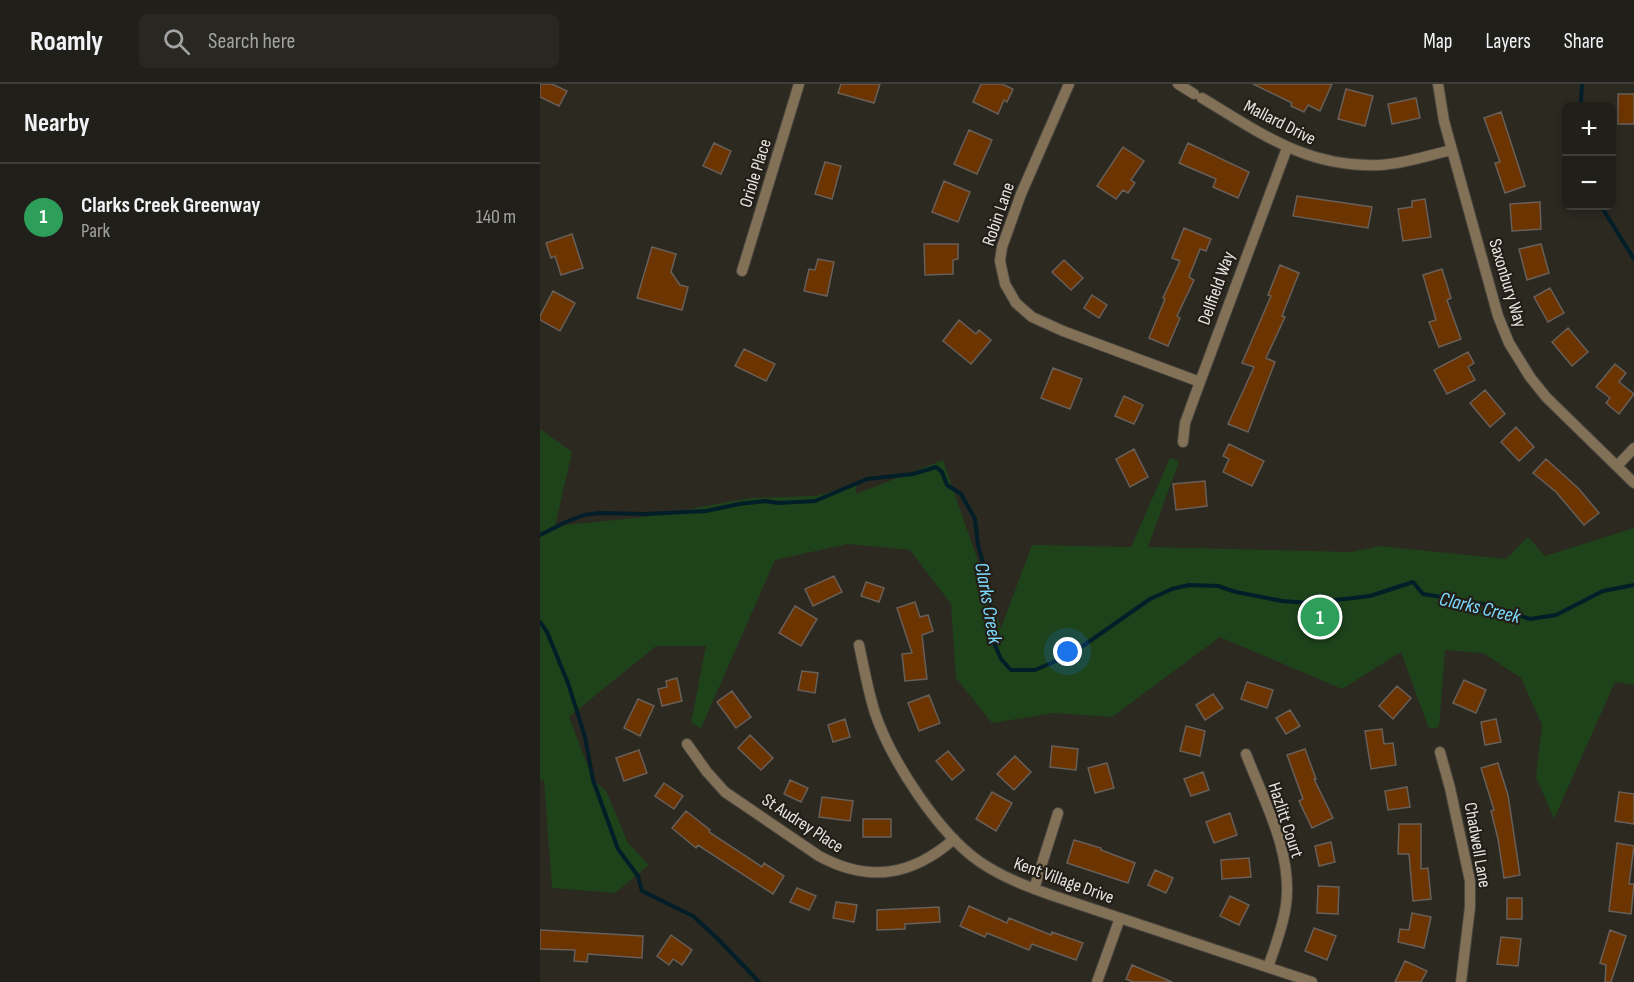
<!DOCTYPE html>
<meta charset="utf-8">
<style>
:root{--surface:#211f19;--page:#292722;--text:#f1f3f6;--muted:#a2a2a2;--line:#3e3d38;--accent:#db2777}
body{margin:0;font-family:"Sofia Sans Condensed",sans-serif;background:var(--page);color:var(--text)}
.controls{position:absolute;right:18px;top:18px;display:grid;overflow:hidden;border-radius:9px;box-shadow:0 3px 9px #0003}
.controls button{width:54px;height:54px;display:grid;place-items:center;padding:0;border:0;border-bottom:2px solid var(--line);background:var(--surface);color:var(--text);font:30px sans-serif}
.you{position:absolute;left:528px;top:568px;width:21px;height:21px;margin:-15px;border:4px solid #fff;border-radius:50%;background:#1a73e8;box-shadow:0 0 0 9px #1a73e833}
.badge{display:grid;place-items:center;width:39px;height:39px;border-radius:50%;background:var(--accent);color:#fff;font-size:20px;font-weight:700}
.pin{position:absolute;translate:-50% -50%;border:3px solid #fff;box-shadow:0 2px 6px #0006}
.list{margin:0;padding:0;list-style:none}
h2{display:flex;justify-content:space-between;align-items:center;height:78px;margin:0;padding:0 24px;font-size:26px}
h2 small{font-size:20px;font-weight:400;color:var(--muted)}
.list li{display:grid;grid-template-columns:39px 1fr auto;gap:18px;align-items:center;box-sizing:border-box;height:108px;padding:0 24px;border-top:2px solid var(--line)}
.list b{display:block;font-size:22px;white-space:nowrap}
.list p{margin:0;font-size:20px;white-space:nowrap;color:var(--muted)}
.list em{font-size:20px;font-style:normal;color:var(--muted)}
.icon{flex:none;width:33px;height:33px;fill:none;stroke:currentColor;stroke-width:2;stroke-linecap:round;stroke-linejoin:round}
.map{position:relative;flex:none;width:1094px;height:898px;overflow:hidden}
header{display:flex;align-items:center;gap:36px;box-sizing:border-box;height:84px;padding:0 30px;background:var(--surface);border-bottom:2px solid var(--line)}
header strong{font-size:28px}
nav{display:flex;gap:33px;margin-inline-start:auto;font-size:21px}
.search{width:420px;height:54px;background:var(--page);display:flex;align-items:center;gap:15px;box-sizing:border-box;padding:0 21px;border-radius:9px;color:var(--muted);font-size:22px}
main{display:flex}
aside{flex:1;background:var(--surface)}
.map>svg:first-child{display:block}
</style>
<header>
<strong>Roamly</strong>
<div class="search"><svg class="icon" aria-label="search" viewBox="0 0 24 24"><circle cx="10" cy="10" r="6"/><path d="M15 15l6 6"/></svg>Search here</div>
<nav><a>Map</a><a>Layers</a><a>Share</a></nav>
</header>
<main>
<aside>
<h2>Nearby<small></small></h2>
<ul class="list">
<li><span class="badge" style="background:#2e9e5b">1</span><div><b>Clarks Creek Greenway</b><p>Park</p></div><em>140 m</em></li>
</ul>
</aside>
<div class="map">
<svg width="1094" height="898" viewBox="0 0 1094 898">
<rect width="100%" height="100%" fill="#2c2921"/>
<path fill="#1e431b" d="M 0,345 L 32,368 L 15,442 L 105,433 L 211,414 L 275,412 L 316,402 L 316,410 L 403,376 L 461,544 L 492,461 L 591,463 L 630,374 L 639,377 L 608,463 L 811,468 L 840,462 L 966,475 L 988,453 L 1005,472 L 1094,444 L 1094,601 L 1075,598 L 1014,735 L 996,693 L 1002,641 L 981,594 L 943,569 L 905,566 L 899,643 L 889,645 L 861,568 L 802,605 L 680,553 L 572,633 L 514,629 L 452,639 L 416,594 L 411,520 L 370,466 L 307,460 L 235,476 L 161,644 L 151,639 L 166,562 L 116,562 L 29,633 L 53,696 L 66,707 L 88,759 L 109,781 L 75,809 L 12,804 L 4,695 L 0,697 Z"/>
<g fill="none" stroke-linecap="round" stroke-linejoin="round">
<path stroke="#021e28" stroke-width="4" d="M 1042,0 L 1041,17 L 1043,22
M 1061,122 L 1094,175
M 0,451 L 26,438 L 44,431 L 60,429 L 105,430 L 166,427 L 199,420 L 225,417 L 238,419 L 275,417 L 327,395 L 373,390 L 396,383 L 402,388 L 407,401 L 421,410 L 435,435 L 438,461 L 448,497 L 454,559 L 461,575 L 471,586 L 495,586 L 530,571 L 610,515 L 632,505 L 649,501 L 678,502 L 696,508 L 742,517 L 770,519 L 830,512 L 873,498 L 883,510 L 944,520 L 990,535 L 1016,531 L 1063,507 L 1094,501
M 0,538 L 7,548 L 28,599 L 45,653 L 53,696 L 78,765 L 98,792 L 102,807 L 153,832 L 178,855 L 219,898"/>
</g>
<path fill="#6b3400" stroke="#685f59" stroke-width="1.5" d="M 0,0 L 12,0 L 27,7 L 19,22 L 0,13 Z
M 301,0 L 340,0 L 334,19 L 298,9 Z
M 441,0 L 462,0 L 473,5 L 467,18 L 464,16 L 458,30 L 433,18 Z
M 713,0 L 792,0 L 780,27 L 768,21 L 764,28 L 751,22 L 752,19 Z
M 806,5 L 833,12 L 825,42 L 798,35 Z
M 1078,10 L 1094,10 L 1094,40 L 1078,40 Z
M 876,14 L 880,34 L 852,40 L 848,20 Z
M 961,28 L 985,102 L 965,109 L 955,79 L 960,78 L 944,34 Z
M 429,46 L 452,56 L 437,90 L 414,80 Z
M 174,59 L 191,67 L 181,90 L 163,82 Z
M 648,59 L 709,88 L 698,114 L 673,103 L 676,95 L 639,79 Z
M 583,63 L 604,77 L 591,96 L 595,99 L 588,109 L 583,106 L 576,115 L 557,102 Z
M 285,78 L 301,82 L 292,115 L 275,110 Z
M 404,97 L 430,108 L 418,138 L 392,128 Z
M 757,112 L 832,123 L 828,144 L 753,132 Z
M 885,115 L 891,153 L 863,157 L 858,125 L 872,123 L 872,117 Z
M 1000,118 L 1001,145 L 972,147 L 970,120 Z
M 644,144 L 671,155 L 666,167 L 660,165 L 649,193 L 654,196 L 637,232 L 640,234 L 628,262 L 609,254 L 625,215 L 623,214 L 640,177 L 632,174 Z
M 32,150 L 43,184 L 21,191 L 15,172 L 11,174 L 6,159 Z
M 384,160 L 418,160 L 418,175 L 413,176 L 413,190 L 385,191 Z
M 1001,160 L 1009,189 L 987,196 L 979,165 Z
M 112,163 L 136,170 L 131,188 L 140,201 L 148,203 L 142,226 L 97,214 Z
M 278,175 L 294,178 L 287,212 L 264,207 L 269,185 L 275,186 Z
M 524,176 L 543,194 L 531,206 L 512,188 Z
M 740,181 L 759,189 L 742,232 L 745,233 L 726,274 L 735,278 L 708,348 L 688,340 L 714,283 L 702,279 L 731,212 L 728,211 Z
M 902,185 L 911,214 L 907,216 L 921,255 L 899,263 L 889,238 L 896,236 L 883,191 Z
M 1010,204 L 1024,229 L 1008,238 L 994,213 Z
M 13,207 L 35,219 L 20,247 L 0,236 L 0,232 Z
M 552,211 L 567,221 L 559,234 L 544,224 Z
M 419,236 L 436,250 L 439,246 L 451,256 L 431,280 L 403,257 Z
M 1028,244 L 1048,268 L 1032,282 L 1012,258 Z
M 204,265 L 235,280 L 226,297 L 195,282 Z
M 928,268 L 934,279 L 928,283 L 935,296 L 907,310 L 894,286 Z
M 1075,280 L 1086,289 L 1079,298 L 1094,310 L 1079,330 L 1066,319 L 1070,314 L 1056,303 Z
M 513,284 L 542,295 L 530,325 L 501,314 Z
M 945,306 L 965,330 L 950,343 L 930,319 Z
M 584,312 L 603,321 L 594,340 L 575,332 Z
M 976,343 L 994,363 L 979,377 L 961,358 Z
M 689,360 L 724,377 L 712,402 L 683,388 L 689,375 L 683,372 Z
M 594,365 L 608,393 L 590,403 L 576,375 Z
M 1006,375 L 1039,405 L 1059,429 L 1044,441 L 1016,408 L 993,389 Z
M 665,397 L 667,422 L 636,426 L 633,400 Z
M 294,492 L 302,508 L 273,522 L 265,505 Z
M 326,498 L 344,504 L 339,518 L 321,512 Z
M 375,518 L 380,533 L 388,531 L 393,547 L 382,551 L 387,595 L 365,597 L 362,570 L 372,569 L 357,524 Z
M 255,522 L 277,535 L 261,562 L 239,549 Z
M 262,587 L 278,589 L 275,609 L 258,606 Z
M 137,594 L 142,617 L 122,622 L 118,605 L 127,603 L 126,597 Z
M 924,596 L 946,606 L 936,629 L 913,619 Z
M 707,598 L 733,606 L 727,624 L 701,615 Z
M 857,602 L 871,614 L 853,635 L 839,622 Z
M 192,607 L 211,633 L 196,644 L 177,618 Z
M 673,610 L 683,624 L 665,636 L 656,621 Z
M 389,611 L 400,639 L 379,647 L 368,619 Z
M 98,615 L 114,622 L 100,652 L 84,644 Z
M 750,626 L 760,642 L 746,650 L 736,634 Z
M 305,635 L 310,653 L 293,658 L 288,641 Z
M 956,635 L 961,658 L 945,661 L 941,638 Z
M 646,642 L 665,647 L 660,672 L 640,667 Z
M 842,645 L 844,660 L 853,659 L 856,681 L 831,685 L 825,647 Z
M 210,651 L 233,674 L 221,686 L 198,664 Z
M 512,662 L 538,665 L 536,686 L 510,683 Z
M 765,665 L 776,695 L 774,695 L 793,734 L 772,744 L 759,717 L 763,715 L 747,671 Z
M 99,666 L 107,689 L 84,697 L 76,674 Z
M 408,667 L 424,686 L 412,696 L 396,677 Z
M 475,672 L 491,688 L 474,706 L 457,690 Z
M 567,679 L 574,704 L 555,709 L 548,684 Z
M 958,679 L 968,711 L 980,791 L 964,794 L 958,755 L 951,727 L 954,726 L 941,684 Z
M 663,688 L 669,706 L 651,712 L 644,695 Z
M 250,696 L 268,704 L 261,718 L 244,710 Z
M 124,699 L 143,712 L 134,725 L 115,712 Z
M 867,703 L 870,723 L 848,726 L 845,707 Z
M 452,708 L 472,719 L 456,747 L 436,735 Z
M 1079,708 L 1094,710 L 1094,740 L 1075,737 Z
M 282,713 L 313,717 L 310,737 L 279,733 Z
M 146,727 L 170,746 L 169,748 L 222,783 L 224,779 L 244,792 L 233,810 L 158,761 L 156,764 L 132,744 Z
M 690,729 L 697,751 L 674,759 L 666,738 Z
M 323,735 L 351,735 L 351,753 L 323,753 Z
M 859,740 L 881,740 L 881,785 L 888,784 L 891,815 L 873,817 L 869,770 L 858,770 Z
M 534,756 L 561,764 L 561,766 L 595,779 L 588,799 L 527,779 Z
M 791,758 L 795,778 L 779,782 L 775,762 Z
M 1077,759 L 1094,762 L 1089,800 L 1094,800 L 1091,830 L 1069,827 Z
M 709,774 L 711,793 L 682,795 L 681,776 Z
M 615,786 L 633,794 L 626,809 L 608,801 Z
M 778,802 L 799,803 L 798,830 L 777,829 Z
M 257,804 L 276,812 L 269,826 L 250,818 Z
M 690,812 L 709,821 L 699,841 L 680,832 Z
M 967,814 L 982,814 L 982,835 L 967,835 Z
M 296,818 L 317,821 L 314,838 L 293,834 Z
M 429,822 L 467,839 L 469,834 L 511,851 L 512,848 L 543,859 L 536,876 L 492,860 L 489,866 L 447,849 L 445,853 L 420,842 Z
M 399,823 L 400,838 L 365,840 L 365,845 L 337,846 L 337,826 Z
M 872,829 L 891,833 L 884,864 L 858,858 L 860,845 L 869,846 Z
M 774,844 L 796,852 L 787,876 L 765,867 Z
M 0,846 L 103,852 L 102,874 L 48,870 L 47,878 L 34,877 L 35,866 L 0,865 Z
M 1070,846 L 1086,852 L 1071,898 L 1065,898 L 1066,881 L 1060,879 Z
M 131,851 L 152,866 L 142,881 L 133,875 L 129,881 L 117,872 Z
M 961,853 L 981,855 L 978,882 L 957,880 Z
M 865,877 L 887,887 L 881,898 L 855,898 Z
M 592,881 L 632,898 L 593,898 L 586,895 Z"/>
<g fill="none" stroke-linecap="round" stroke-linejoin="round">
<g stroke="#4a4740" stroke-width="12">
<path id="street" d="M 529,0 L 481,110 L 462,163 L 460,177 L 465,200 L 476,219 L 492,233 L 523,247 L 660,298
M 638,0 L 654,10
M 898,0 L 904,37 L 958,232 L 969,259 L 990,293 L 1006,313 L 1094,399
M 662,14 C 722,50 767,84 840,81 C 864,80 889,71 912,66
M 202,187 L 259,0
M 643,358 L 645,339 L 660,298 L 747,64
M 1077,382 L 1094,364
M 319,561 C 324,584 328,607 335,629 C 351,676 398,749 440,778 C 462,793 486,802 511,811 L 772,898
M 147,660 L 167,688 L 185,708 L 279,772 C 329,799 372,792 414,755
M 900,668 L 910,704 L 930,797 L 930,823 L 921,898
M 706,670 C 724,717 753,769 746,821 C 743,843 735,863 728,883
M 494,805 L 518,729
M 557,898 L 580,834"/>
</g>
<use href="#street" stroke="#837157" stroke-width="10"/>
</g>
<g text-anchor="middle" stroke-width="4.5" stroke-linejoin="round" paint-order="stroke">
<g font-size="18" fill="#e8e5e0" stroke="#231f18">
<text transform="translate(740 38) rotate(27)" y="6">Mallard Drive</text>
<text transform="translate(215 89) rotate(-73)" y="6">Oriole Place</text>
<text transform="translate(458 130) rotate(-71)" y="6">Robin Lane</text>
<text transform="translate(968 199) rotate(73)" y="6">Saxonbury Way</text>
<text transform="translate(676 204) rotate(-70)" y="6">Dellfield Way</text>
<text transform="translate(746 736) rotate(72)" y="6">Hazlitt Court</text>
<text transform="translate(263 739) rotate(33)" y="6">St Audrey Place</text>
<text transform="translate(938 761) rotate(80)" y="6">Chadwell Lane</text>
<text transform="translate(524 796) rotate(20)" y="6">Kent Village Drive</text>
</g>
<g font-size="20" font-style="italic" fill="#7ddbff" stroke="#231f18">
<text transform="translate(449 519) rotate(80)" y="7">Clarks Creek</text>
<text transform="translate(940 523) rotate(13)" y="7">Clarks Creek</text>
</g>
</g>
</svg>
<div class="controls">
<button>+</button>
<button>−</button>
</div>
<div class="you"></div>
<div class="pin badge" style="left:780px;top:533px;background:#2e9e5b">1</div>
</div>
</main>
